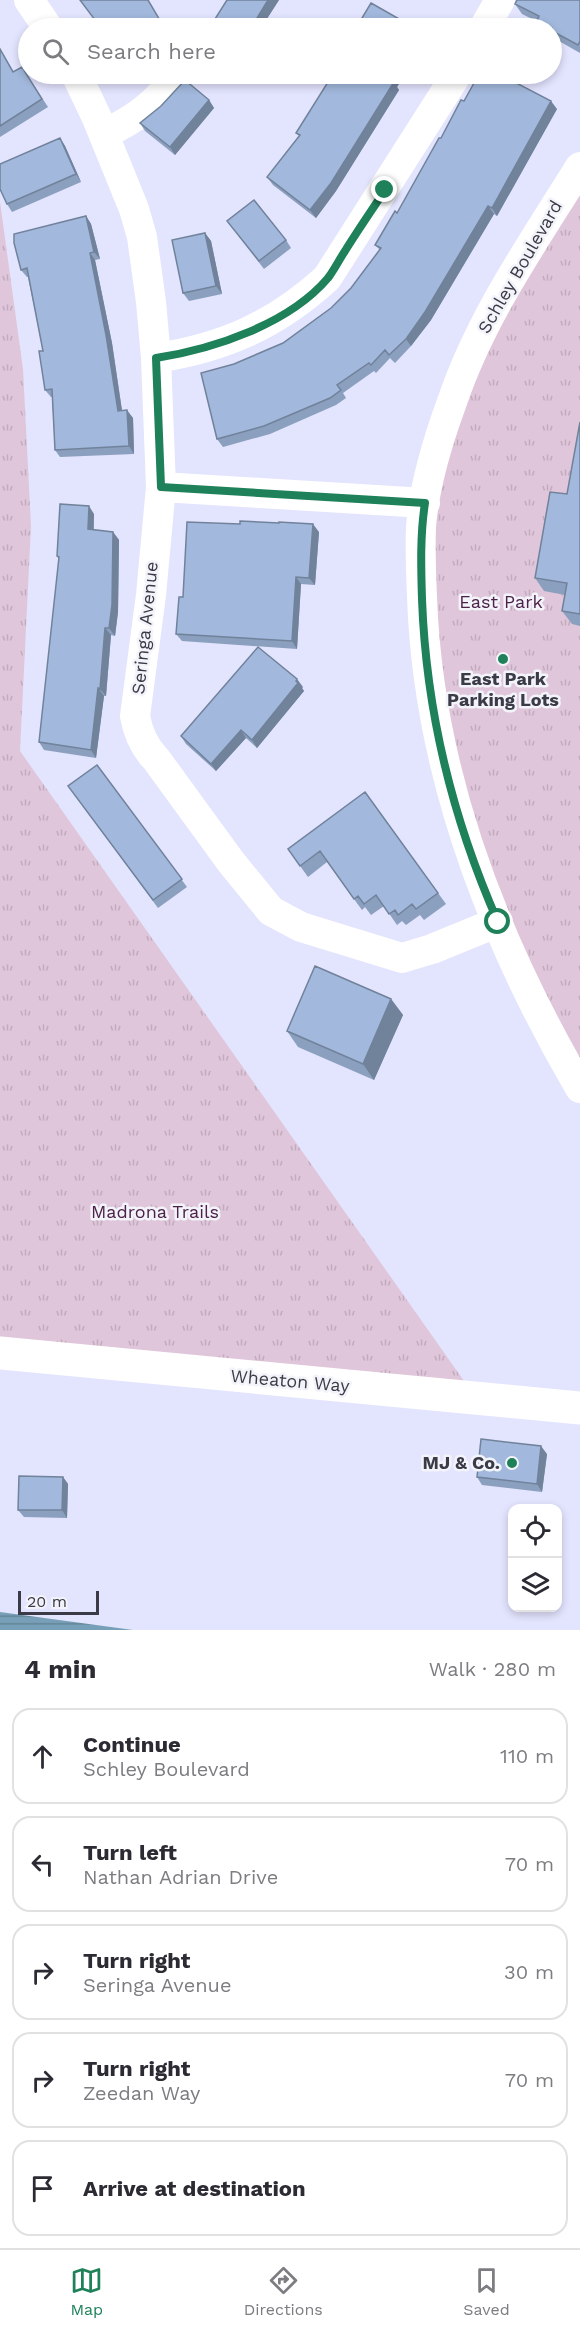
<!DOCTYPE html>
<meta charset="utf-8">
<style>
:root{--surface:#fff;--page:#f7f7f7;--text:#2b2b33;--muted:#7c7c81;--line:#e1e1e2;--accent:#1e8159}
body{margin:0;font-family:"Work Sans",sans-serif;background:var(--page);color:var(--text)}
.controls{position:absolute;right:18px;bottom:18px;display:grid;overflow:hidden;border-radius:12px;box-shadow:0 3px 9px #0003}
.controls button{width:54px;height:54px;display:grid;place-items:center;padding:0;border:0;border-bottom:2px solid var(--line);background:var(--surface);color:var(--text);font:30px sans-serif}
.scale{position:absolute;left:18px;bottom:15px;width:81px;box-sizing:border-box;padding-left:6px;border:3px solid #3a3b47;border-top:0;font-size:16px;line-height:21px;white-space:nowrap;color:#3a3b47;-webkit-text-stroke:4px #f3f3fa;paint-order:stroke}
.stop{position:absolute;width:18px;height:18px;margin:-14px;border:4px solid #1e8159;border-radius:50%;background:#fff}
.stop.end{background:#1e8159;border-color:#fff;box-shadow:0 2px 6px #0008}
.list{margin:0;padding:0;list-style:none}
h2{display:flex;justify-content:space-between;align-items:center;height:78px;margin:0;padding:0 24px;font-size:26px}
h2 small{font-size:20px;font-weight:400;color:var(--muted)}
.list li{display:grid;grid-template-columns:39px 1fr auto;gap:18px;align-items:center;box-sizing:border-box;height:96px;margin:0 12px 12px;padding:0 12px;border:2px solid var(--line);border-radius:18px}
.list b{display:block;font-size:22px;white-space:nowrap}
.list p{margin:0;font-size:20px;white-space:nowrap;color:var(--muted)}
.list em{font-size:20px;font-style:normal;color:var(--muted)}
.icon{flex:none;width:33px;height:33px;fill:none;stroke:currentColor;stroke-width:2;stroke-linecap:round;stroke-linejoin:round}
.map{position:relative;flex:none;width:580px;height:1630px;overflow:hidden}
.search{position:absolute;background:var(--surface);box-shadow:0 3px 9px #0003;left:18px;right:18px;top:18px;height:66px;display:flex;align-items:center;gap:15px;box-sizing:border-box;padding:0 21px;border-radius:33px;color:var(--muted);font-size:22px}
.sheet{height:618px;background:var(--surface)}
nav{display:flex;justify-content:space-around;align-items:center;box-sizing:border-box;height:84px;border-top:2px solid var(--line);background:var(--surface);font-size:16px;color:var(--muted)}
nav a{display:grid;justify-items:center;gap:3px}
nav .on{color:var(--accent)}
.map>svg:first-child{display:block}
</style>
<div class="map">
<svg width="580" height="1630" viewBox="0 0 580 1630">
<defs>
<pattern id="park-tufts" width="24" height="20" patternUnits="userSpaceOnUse" patternTransform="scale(1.5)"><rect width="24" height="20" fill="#e0c6db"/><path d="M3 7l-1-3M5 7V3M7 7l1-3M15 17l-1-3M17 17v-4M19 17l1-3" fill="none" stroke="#c1abbd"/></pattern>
<pattern id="water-rules" width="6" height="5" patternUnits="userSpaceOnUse" patternTransform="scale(1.5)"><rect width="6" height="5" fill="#77a0b8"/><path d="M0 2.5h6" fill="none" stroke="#638497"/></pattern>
</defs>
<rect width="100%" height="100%" fill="#e3e4fe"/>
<path fill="url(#park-tufts)" d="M 580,167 L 580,1088 L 463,827 L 421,527 L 494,304 Z
M 0,202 L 23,369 L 31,526 L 20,751 L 476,1398 L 0,1353 Z"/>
<path fill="url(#water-rules)" d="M 0,1612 L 133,1630 L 0,1630 Z"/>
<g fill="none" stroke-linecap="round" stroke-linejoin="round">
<path stroke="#fff" stroke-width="30" d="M 29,0 L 48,28
M 484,28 L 500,0
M 76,74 L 97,118 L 134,209 L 142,237 L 151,302 L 156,358 L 161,487 L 151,595 L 135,716 C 138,733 144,747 156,759 L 231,862 L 271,911 L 301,927 L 402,958 L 432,949 L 498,922
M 104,134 C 138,118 156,103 179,74
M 580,167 C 533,243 481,316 452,402 C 438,440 424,487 421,527 C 420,550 421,574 422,597 C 428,771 493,939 580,1088
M 156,358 C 224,348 277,324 327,278 L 457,74
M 161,487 L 425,503"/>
<path stroke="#fff" stroke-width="33" d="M 0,1353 L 580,1408"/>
</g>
<path fill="#8b9fbe" d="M 279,0 L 261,28 L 224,28 L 221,26 L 215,19 Z
M 580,0 L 580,53 L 552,37 L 552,28 L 540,28 L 536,23 L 536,21 L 522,14 L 515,4 Z
M 0,48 L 14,72 L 22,67 L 48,107 L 0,137 Z
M 333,74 L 405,74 L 397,87 L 399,90 L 336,191 L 316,218 L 273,185 L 267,177 L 299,136 L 296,133 Z
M 209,100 L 214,108 L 175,155 L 145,131 L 140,123 Z
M 464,101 L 557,109 L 497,216 L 494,214 L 431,320 L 411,346 L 395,363 L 390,358 L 376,373 L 374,371 L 343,393 L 346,398 L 336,405 L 270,434 L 223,447 L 217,439 L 234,364 L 283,343 L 331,308 L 351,288 L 380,250 L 375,245 L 397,213 L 441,138 Z
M 60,138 L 65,146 L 81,182 L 12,212 L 7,204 Z
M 86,216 L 91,224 L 100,259 L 95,260 L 112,343 L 122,410 L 133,418 L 134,454 L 60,457 L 55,450 L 52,397 L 51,397 L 45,390 L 43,351 L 28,277 L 27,277 L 21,270 Z
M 227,221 L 286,240 L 291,248 L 264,269 Z
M 205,233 L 211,241 L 222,294 L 189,301 L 183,293 Z
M 580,422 L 580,626 L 572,624 L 562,611 L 565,595 L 544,591 L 535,578 L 567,494 Z
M 94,514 L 94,530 L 113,532 L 119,540 L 118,612 L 115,636 L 111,635 L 106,696 L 104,696 L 96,758 L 44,750 L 39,742 L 59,560 L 57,556 Z
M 319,532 L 315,585 L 301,584 L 297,649 L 182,641 L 176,634 L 183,597 Z
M 303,687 L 302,688 L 304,691 L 257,748 L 246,738 L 216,771 L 186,744 L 181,736 Z
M 97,765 L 187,887 L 158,908 L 68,786 Z
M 365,792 L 446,904 L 424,920 L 420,915 L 406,925 L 402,921 L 397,925 L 384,906 L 371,915 L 365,907 L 362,910 L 327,862 L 308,877 L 288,849 Z
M 391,999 L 403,1015 L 374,1080 L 298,1047 L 287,1031 Z
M 547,1454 L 542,1492 L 482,1485 L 477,1477 Z
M 63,1477 L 68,1484 L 67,1518 L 24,1517 L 18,1510 Z"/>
<path fill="#71829b" d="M 268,0 L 279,0 L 261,28 L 251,28 Z
M 395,74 L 405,74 L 397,87 L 399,90 L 336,191 L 316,218 L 310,210 Z
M 209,100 L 214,108 L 175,155 L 170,147 Z
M 551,101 L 557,109 L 497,216 L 492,208 Z
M 60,138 L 65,146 L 81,182 L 76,174 Z
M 488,206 L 494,214 L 431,320 L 411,346 L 406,339 Z
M 86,216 L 91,224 L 100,259 L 94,252 Z
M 205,233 L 211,241 L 222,294 L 216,286 Z
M 90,253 L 95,260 L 112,343 L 123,418 L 118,411 Z
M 127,410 L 133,418 L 134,454 L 129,446 Z
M 89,506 L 94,514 L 93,537 L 88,529 Z
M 313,524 L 319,532 L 315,585 L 309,578 Z
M 113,532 L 119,540 L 118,612 L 115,636 L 109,628 Z
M 296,577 L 301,584 L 297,649 L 292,641 Z
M 105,628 L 111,635 L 106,696 L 100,689 Z
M 297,679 L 303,687 L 302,688 L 304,691 L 257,748 L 252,740 Z
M 98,688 L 104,696 L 96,758 L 91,750 Z
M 241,730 L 246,738 L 216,771 L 211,764 Z
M 391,999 L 403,1015 L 374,1080 L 363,1064 Z
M 541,1446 L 547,1454 L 542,1492 L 537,1484 Z
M 63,1477 L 68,1484 L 67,1518 L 62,1510 Z"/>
<path fill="#a2b9dd" stroke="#71829b" stroke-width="1.5" d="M 80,0 L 148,0 L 164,27 L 161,28 L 101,28 Z
M 227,0 L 268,0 L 251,28 L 231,28 L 215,19 Z
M 517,0 L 580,0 L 580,41 L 578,45 L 552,31 L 552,28 L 547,28 L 536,23 L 539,16 L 515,4 Z
M 371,3 L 415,28 L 356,28 Z
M 0,49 L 13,72 L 22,67 L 42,99 L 0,126 Z
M 333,74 L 395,74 L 391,81 L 394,82 L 331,183 L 310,210 L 267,177 L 300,135 L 296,133 Z
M 479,74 L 499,74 L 551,101 L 492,208 L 488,206 L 425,312 L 406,339 L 389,355 L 385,350 L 371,365 L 369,363 L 337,385 L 341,390 L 330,398 L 264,426 L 217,439 L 201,373 L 234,364 L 283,343 L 331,308 L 351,288 L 381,248 L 375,245 L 395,211 L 397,213 L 439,138 L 441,138 L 461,100 L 464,101 Z
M 185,80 L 209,100 L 170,147 L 140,123 L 161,106 Z
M 60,138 L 76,174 L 7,204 L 0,189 L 0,164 Z
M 254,200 L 286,240 L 259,261 L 227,221 Z
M 86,216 L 94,252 L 90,253 L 106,335 L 118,411 L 127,410 L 129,446 L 55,450 L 52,389 L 45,390 L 39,351 L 43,351 L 27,268 L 21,270 L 14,243 L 14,234 Z
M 205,233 L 216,286 L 183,293 L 172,240 Z
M 580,422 L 580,614 L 562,611 L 567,583 L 535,578 L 550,492 L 567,494 Z
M 60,504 L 89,506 L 88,529 L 113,532 L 112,605 L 109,628 L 105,628 L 100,689 L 98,688 L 91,750 L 39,742 L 59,557 L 57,556 Z
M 240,521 L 279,523 L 279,522 L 313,524 L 309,578 L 296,577 L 292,641 L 176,634 L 179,597 L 183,597 L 187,522 L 240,524 Z
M 258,647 L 297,679 L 296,681 L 298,683 L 252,740 L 241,730 L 211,764 L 181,736 Z
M 97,765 L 182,879 L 153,900 L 68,786 Z
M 365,792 L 438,893 L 416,909 L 412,904 L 398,915 L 395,910 L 389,914 L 376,895 L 364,904 L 358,896 L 354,899 L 320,851 L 300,866 L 288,849 Z
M 315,966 L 391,999 L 363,1064 L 287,1031 Z
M 481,1439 L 541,1446 L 537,1484 L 477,1477 Z
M 19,1476 L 63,1477 L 62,1510 L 18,1510 Z"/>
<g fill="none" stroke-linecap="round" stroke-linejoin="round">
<path stroke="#1e8159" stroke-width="8" d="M 385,190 C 372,210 358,230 345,251 C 339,260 334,270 328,278 C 289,324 214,349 156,358 L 161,487 L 425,503 C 420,535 421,567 422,599 C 426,710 453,820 498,922"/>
</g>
<g fill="#1e8159" stroke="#f3f3fa" stroke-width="2">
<circle cx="503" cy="659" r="6"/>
<circle cx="512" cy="1463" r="6"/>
</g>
<g text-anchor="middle" stroke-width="5" stroke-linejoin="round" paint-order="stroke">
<g font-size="18" fill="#3a3b47" stroke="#f3f3fa">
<text transform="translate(520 267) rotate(-60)" y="6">Schley Boulevard</text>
<text transform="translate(145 628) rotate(-84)" y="6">Seringa Avenue</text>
<text transform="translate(290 1381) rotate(5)" y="6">Wheaton Way</text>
</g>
<g font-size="18" fill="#4d2148" stroke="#f3f3fa">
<text x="501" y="608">East Park</text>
<text x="155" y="1218">Madrona Trails</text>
</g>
<g font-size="18" font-weight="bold" fill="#3a3b47" stroke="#f3f3fa">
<text x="503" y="685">East Park<tspan x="503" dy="21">Parking Lots</tspan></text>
<text x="500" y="1469" text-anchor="end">MJ &amp; Co.</text>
</g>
</g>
</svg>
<div class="controls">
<button><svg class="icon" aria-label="locate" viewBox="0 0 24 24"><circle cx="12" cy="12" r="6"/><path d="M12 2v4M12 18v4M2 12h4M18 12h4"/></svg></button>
<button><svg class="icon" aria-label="layers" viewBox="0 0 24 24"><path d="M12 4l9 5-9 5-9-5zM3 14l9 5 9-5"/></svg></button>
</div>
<div class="scale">20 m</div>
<div class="stop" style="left:498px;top:922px"></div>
<div class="stop end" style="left:385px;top:190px"></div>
<div class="search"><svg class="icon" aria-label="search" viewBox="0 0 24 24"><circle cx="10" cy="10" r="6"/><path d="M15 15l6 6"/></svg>Search here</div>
</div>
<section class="sheet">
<h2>4 min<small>Walk · 280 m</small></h2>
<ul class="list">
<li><svg class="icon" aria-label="ahead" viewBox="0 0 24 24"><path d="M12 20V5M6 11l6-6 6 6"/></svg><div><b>Continue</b><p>Schley Boulevard</p></div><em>110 m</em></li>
<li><svg class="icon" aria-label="left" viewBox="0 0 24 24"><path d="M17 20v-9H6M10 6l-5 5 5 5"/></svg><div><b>Turn left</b><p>Nathan Adrian Drive</p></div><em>70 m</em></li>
<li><svg class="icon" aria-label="right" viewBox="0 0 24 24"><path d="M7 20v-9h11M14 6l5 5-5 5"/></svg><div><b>Turn right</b><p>Seringa Avenue</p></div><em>30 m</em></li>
<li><svg class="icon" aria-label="right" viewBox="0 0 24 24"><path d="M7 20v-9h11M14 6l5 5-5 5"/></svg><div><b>Turn right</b><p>Zeedan Way</p></div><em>70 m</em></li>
<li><svg class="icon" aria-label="arrive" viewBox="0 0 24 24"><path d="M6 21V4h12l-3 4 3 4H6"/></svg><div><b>Arrive at destination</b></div></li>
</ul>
</section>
<nav>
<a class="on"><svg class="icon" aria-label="map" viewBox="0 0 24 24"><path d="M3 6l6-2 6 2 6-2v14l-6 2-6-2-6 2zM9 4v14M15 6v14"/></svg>Map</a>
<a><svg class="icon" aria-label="directions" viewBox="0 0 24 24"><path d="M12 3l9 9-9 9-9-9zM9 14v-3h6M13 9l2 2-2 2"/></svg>Directions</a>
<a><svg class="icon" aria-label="saved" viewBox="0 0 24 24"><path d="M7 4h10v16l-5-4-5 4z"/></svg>Saved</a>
</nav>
